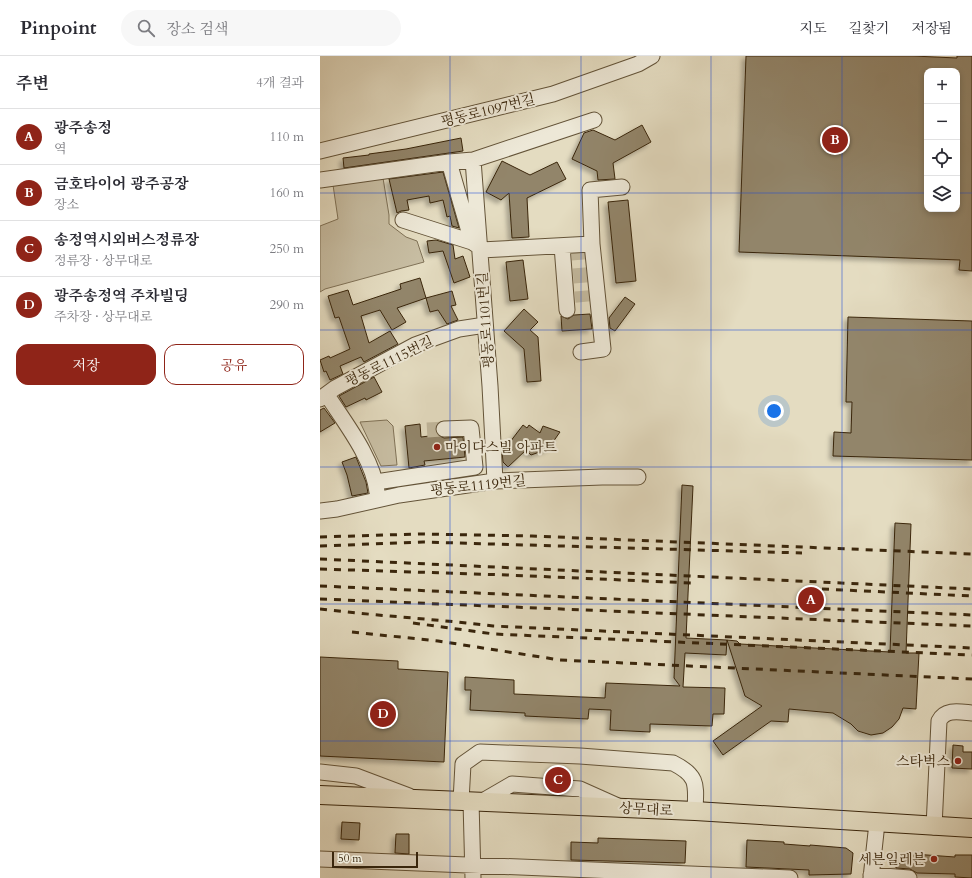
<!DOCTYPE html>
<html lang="ko">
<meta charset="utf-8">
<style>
:root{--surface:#fff;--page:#f7f7f7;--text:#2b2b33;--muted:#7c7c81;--line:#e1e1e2;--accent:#8f2418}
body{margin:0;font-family:Cardo,"Noto Serif KR",serif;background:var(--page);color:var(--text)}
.controls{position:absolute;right:12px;top:12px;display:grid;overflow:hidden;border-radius:8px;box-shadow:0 2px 6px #0003}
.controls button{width:36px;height:36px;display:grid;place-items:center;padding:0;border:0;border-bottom:1px solid var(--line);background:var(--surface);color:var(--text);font:20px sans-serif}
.scale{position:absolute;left:12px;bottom:10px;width:86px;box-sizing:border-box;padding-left:4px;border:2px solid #3a260c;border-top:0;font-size:11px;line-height:14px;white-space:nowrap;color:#3a260c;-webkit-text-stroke:3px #ede8d7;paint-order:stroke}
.you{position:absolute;left:454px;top:355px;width:14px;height:14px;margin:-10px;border:3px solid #fff;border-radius:50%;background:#1a73e8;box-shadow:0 0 0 6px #1a73e833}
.badge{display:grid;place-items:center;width:26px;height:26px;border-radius:50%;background:var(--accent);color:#fff;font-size:13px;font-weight:700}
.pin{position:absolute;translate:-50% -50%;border:2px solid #fff;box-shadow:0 1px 4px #0006}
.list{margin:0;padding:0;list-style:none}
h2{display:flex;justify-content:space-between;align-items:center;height:52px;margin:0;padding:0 16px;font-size:17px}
h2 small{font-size:13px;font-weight:400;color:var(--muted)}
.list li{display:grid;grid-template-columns:26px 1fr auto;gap:12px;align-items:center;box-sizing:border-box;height:56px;padding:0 16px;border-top:1px solid var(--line)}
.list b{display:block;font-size:15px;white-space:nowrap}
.list p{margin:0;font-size:13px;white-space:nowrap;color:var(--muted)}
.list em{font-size:13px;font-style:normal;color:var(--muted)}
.actions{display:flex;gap:8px;padding:12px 16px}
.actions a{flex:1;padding:9px 0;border:1px solid var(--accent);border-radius:12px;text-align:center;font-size:14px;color:var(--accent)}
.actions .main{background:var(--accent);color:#fff}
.icon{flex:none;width:22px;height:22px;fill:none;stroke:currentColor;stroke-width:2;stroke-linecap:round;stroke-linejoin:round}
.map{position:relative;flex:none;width:652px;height:822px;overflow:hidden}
header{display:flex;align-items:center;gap:24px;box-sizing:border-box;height:56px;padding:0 20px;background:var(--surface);border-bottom:1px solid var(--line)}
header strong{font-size:19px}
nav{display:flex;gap:22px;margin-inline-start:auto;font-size:14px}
.search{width:280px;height:36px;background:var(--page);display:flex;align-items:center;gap:10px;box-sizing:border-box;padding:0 14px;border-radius:22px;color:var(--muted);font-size:15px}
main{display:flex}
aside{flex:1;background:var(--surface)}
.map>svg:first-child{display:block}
</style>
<header>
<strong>Pinpoint</strong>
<div class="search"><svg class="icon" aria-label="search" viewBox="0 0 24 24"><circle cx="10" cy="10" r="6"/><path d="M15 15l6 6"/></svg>장소 검색</div>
<nav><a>지도</a><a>길찾기</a><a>저장됨</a></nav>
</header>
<main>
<aside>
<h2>주변<small>4개 결과</small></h2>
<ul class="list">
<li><span class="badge">A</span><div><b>광주송정</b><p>역</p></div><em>110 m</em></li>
<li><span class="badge">B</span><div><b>금호타이어 광주공장</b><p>장소</p></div><em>160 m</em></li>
<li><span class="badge">C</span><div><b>송정역시외버스정류장</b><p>정류장 · 상무대로</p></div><em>250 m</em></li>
<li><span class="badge">D</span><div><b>광주송정역 주차빌딩</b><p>주차장 · 상무대로</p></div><em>290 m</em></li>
</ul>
<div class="actions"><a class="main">저장</a><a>공유</a></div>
</aside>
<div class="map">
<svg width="652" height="822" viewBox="0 0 652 822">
<defs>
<filter id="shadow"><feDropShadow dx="-3.5" dy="3.5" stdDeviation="2" flood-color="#0004"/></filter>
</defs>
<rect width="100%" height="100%" fill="#e4dcc1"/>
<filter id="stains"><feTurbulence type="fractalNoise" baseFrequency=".005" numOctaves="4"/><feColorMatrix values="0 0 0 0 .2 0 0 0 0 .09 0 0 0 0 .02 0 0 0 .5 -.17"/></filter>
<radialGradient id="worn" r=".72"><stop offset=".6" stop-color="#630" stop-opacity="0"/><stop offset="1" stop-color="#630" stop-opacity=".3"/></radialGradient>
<path fill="#c7bda2" stroke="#807257" d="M 63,122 L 69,159 L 69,168 L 86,181 L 97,185 L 104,206 L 5,233 L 0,236 L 0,170 L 18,163 L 13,129 Z
M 67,364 L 73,370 L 77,409 L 61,410 L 40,366 Z"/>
<path fill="#92856a" stroke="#3a260c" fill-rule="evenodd" filter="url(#shadow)" d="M 426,0 L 593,0 L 637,2 L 637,0 L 652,0 L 652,215 L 639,214 L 640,204 L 419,196 ZM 607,15 L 637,15 L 637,153 L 607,153 Z
M 322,69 L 331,86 L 293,107 L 295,123 L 278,124 L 277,115 L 252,103 L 264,77 L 273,74 L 295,84 Z
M 141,82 L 143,95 L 24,112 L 23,102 L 49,99 L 49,98 L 86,93 Z
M 182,105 L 210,119 L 237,106 L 246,123 L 207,142 L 209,181 L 192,182 L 189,137 L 181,144 L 166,136 Z
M 123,116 L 139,172 L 132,170 L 130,160 L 127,161 L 123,144 L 110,147 L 109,140 L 87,144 L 89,154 L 81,155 L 77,157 L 69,123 Z
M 308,144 L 316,225 L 296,227 L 288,146 Z
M 116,184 L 133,189 L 135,203 L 143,200 L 150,221 L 134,227 L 123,195 L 109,197 L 107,185 Z
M 203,204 L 208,243 L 190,245 L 186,206 Z
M 100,222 L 106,242 L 77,252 L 86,266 L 72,274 L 60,254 L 41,260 L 49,287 L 70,275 L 78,288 L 44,306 L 41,301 L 20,310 L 23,318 L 10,324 L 6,315 L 4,316 L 0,304 L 9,300 L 10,302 L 30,293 L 19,261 L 15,262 L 8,240 L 28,234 L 33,249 L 81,233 L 80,228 Z
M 132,235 L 136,249 L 131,250 L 138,264 L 127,268 L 118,254 L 110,256 L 106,242 Z
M 305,241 L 315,248 L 295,275 L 290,272 L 289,262 Z
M 204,253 L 218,266 L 210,274 L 218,281 L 221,325 L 207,326 L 204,293 L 184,275 Z
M 270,258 L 272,273 L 242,275 L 241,260 L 248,263 L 254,259 Z
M 528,261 L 652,265 L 652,404 L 513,400 L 514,376 L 531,377 L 532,346 L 526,346 Z
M 54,321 L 62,336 L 46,344 L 45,342 L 26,351 L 19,340 Z
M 4,352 L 15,367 L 0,376 L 0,354 Z
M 100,368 L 101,381 L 118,379 L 124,382 L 143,381 L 145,401 L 104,405 L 105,409 L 89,412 L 85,370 Z
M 203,369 L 207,372 L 209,369 L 220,377 L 223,370 L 240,376 L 228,393 L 211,399 L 206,394 L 188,411 L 183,406 L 182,396 L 192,387 L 190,386 Z
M 36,401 L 46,426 L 48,437 L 32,440 L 27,419 L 22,406 Z
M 362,429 L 373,430 L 366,582 L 407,584 L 406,599 L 365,597 L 363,631 L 405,632 L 404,658 L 393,658 L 392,670 L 330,668 L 330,676 L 290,674 L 291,654 L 269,653 L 268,663 L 205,660 L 205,657 L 150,654 L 151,634 L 145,634 L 145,621 L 194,624 L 194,638 L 285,642 L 286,627 L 360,630 L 354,622 Z
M 575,467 L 591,468 L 586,597 L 599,597 L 596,653 L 583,652 L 579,663 L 572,671 L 563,677 L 551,679 L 538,675 L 531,668 L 513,657 L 469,653 L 468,666 L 451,665 L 403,699 L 393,685 L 442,650 L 425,640 L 407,584 L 417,585 L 420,588 L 570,596 Z
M 0,601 L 78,605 L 78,613 L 128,616 L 124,706 L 0,700 Z
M 633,689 L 643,690 L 643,696 L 652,696 L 652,713 L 632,712 Z
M 22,766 L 40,767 L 39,784 L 21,783 Z
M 76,778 L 89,778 L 89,798 L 75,797 Z
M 278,782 L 366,785 L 365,807 L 251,804 L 251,786 L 278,787 Z
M 427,784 L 464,786 L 464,788 L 490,790 L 490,789 L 526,792 L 533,797 L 531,818 L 489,819 L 489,814 L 426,811 Z
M 593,798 L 635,801 L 635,799 L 652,799 L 652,822 L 635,821 L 635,818 L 597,817 L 590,813 L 576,812 L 576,810 Z"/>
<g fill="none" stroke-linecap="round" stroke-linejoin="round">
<path stroke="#c2b89d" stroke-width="15" stroke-dasharray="15 8" stroke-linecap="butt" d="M 258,189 L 263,246
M 107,374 L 124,373"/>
<g stroke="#645439" stroke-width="17">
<path id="minor" d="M 0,95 L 233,38 L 318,8 L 332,0
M 153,104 L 170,330 L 175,425
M 129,106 L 152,186
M 0,124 L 129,106 L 153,104 L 274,64
M 83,164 L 152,186 L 158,190
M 242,190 L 247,254
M 161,194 L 272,188 L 270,134 L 302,131
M 261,296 L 283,293 L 272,188
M 7,339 C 25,367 53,402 57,436
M 0,343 L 15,332 L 95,289 L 139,273 L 165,269
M 56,426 L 155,411 L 151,372 L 124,373
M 0,455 L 17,453 L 79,439 L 175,425 L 282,421 L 318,421
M 0,716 L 36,720 L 89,740
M 141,745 L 143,708 L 160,696 L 260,700 L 353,707 C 379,720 376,729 375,755
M 151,745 L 153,822
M 161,746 L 192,728 L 260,733 L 298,750
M 614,771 L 619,665 C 625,652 641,656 652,657
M 0,803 L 470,822
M 551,819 L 589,822
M 551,822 L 557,767"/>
</g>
<g stroke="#3a260c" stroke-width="20">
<path id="major" d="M 0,739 L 375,755 L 652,772"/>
</g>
<use href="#minor" stroke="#ede8d7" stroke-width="15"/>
<use href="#major" stroke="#e4dcc1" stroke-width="18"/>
<path stroke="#3a260c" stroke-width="3" stroke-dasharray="7 7" stroke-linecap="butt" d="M 0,481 L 98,478 L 212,480 L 652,498
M 0,490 L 103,486 L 482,497
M 0,503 L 652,533
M 0,513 L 187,519 L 372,527
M 0,530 L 652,559
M 502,533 L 652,540
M 0,543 L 652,570
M 0,553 C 58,560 116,563 173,570 L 652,592
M 93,567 L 174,578 L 652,599
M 32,576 L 118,585 L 240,604 L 652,623"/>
</g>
<path fill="none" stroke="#1d4ed8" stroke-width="1" stroke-opacity="0.55" d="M 130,0 L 130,822M 261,0 L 261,822M 391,0 L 391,822M 522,0 L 522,822M 0,137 L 607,137M 637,137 L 652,137M 0,274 L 652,274M 0,411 L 652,411M 0,548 L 652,548M 0,685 L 652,685"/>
<g fill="#8f2418" stroke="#ede8d7" stroke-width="1.5">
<circle cx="117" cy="391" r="4"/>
<circle cx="638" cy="705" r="4"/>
<circle cx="614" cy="803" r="4"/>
</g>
<g text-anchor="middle" stroke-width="4" stroke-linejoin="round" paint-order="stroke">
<g font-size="14" fill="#3a260c" stroke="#ede8d7">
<text transform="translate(168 54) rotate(-14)" y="5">평동로1097번길</text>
<text transform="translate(165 264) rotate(-94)" y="5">평동로1101번길</text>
<text transform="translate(69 305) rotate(-26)" y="5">평동로1115번길</text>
<text transform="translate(158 429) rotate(-6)" y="5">평동로1119번길</text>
<text transform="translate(326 753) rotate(3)" y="5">상무대로</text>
</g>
<g font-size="14" fill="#3a260c" stroke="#ede8d7" text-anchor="end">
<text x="125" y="396" text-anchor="start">마이다스빌 아파트</text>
<text x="630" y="710">스타벅스</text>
<text x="606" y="808">세븐일레븐</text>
</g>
</g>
<rect width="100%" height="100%" filter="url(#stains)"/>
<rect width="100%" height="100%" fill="url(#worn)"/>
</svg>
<div class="controls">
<button>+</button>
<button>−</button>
<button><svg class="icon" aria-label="locate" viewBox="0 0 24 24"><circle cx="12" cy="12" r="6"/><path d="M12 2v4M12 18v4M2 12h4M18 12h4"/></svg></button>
<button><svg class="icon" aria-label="layers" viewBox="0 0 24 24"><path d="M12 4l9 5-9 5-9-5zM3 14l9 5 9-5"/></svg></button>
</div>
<div class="scale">50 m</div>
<div class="you"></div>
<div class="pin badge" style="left:491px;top:544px">A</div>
<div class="pin badge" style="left:515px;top:84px">B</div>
<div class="pin badge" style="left:238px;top:724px">C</div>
<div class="pin badge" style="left:63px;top:658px">D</div>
</div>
</main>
